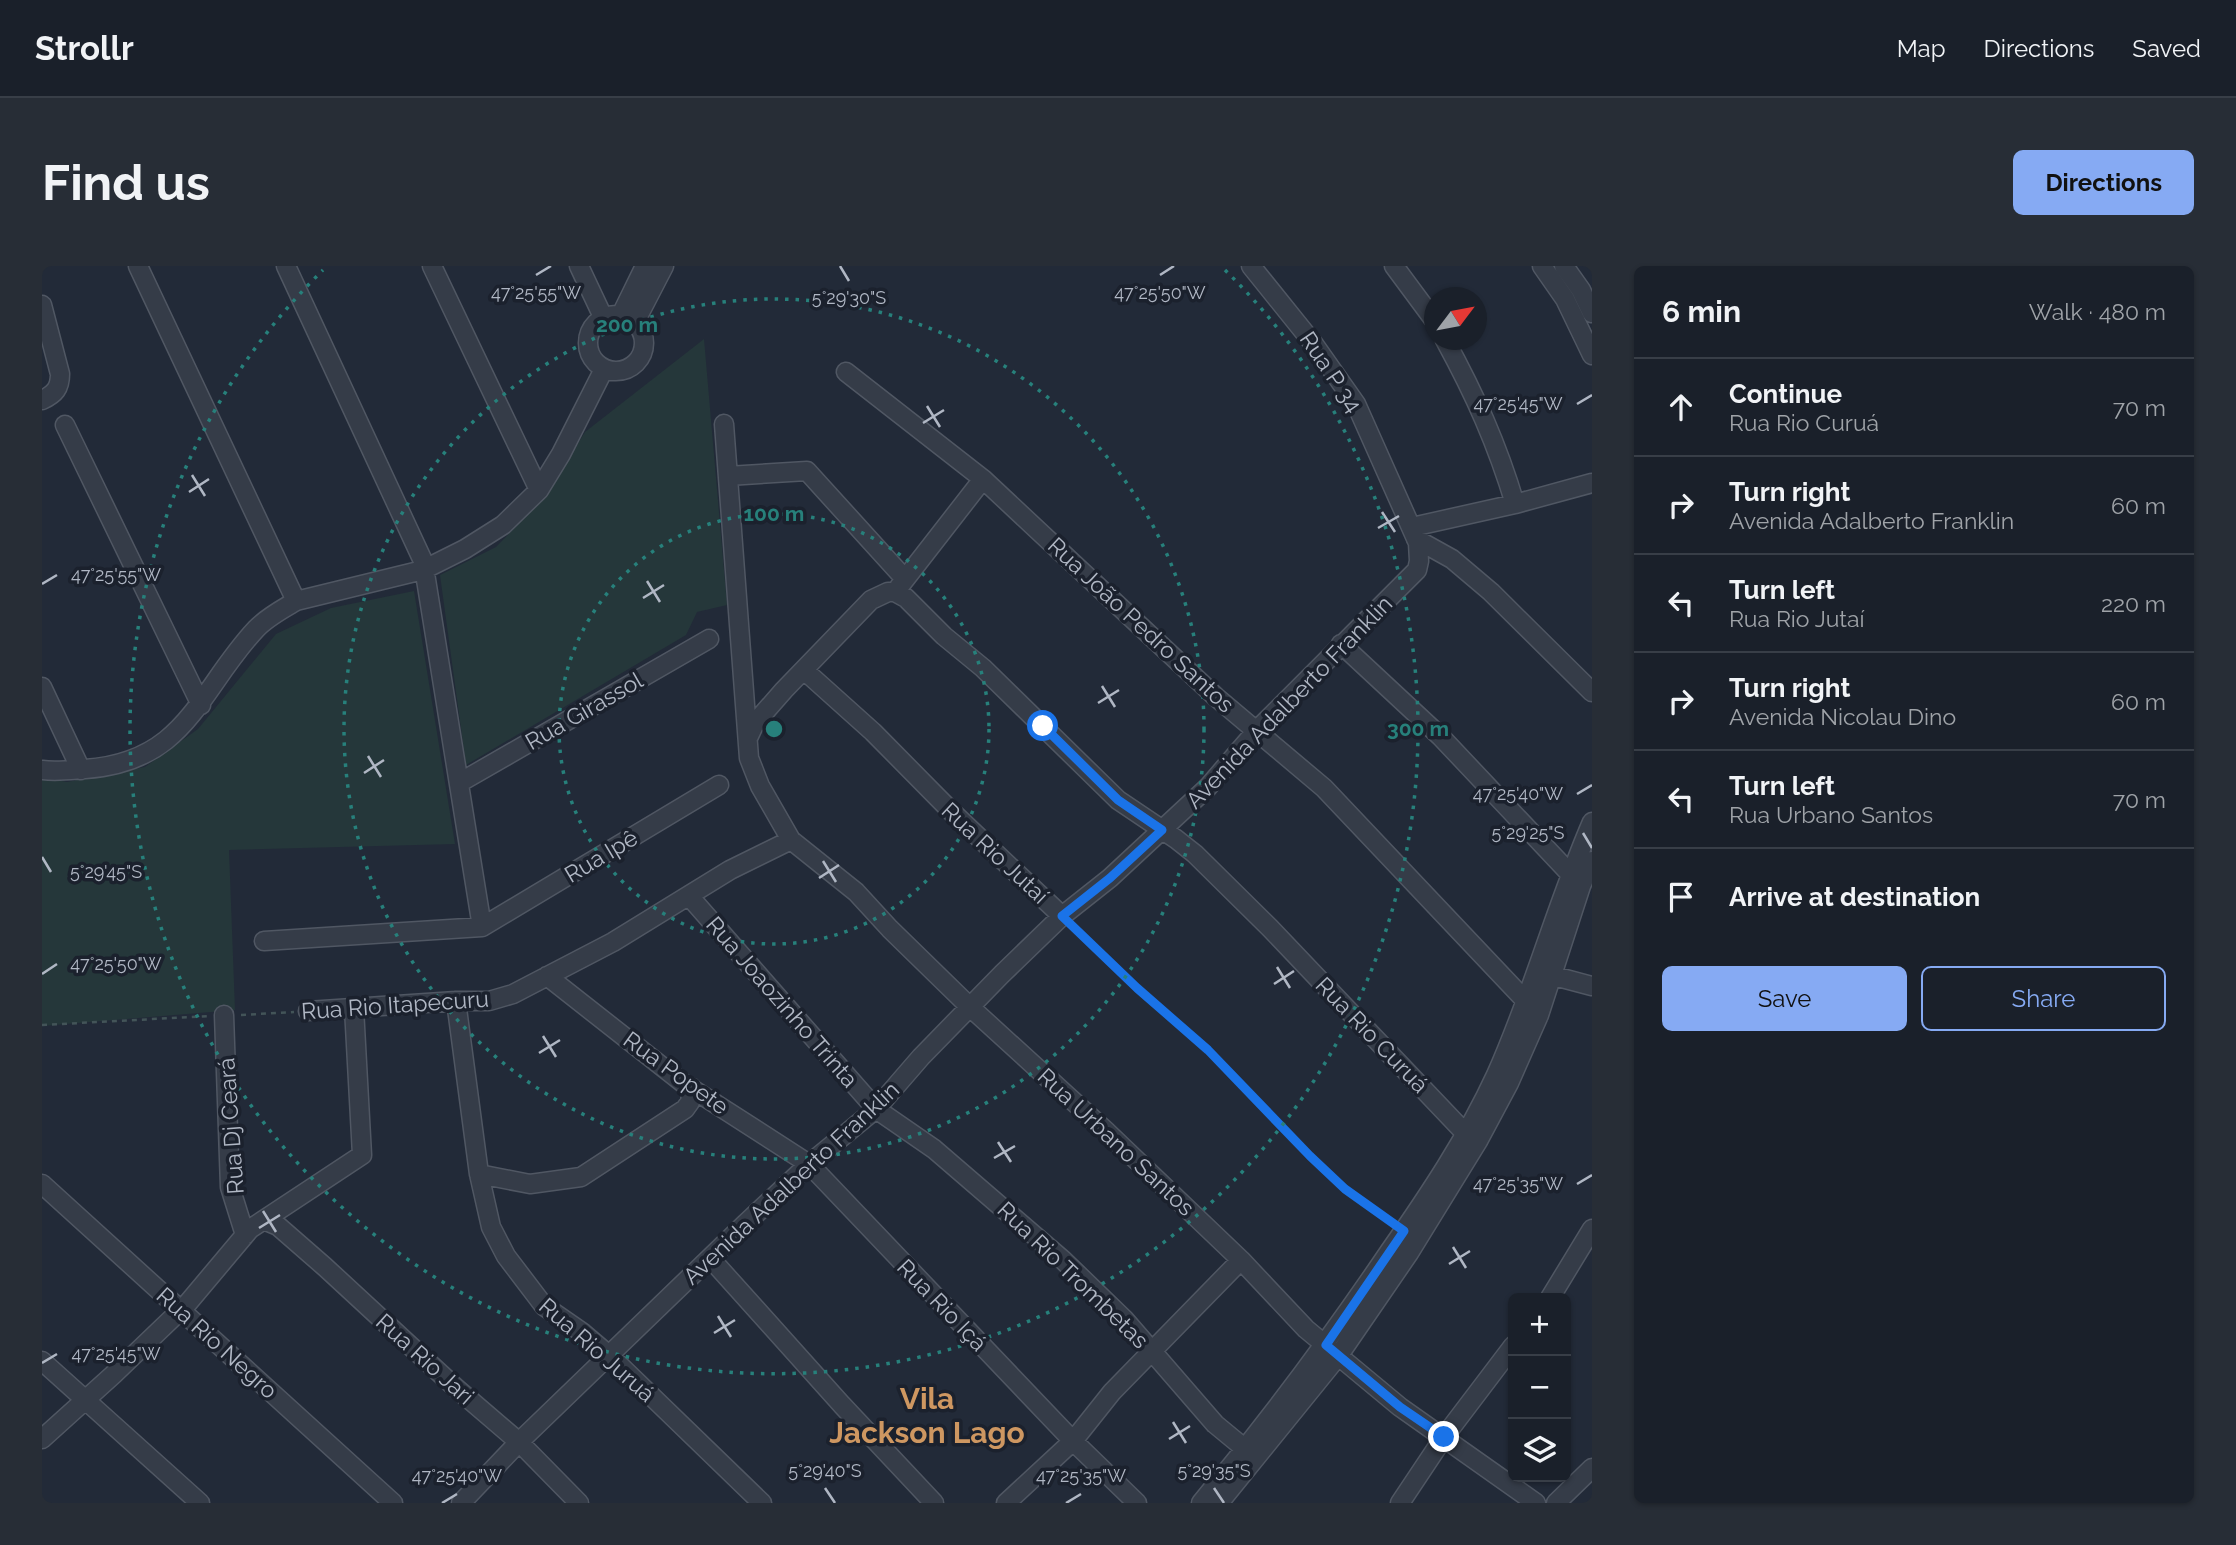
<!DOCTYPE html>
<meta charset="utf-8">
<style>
:root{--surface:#1a202a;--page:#272d36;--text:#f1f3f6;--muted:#9fa3a8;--line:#383e47;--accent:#86aaf3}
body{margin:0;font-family:Raleway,sans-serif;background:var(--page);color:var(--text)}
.controls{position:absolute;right:21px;bottom:21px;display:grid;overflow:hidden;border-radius:10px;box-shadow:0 2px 5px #0004}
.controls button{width:63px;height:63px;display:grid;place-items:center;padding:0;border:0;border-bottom:2px solid var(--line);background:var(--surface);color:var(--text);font:35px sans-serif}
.compass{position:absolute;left:1382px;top:21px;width:63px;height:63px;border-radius:50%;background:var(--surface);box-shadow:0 2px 5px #0004;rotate:58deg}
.stop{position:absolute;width:21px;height:21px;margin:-16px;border:5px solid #1a73e8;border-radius:50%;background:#fff}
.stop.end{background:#1a73e8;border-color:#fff;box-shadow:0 2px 7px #0008}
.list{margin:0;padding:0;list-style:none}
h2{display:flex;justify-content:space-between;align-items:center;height:91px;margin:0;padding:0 28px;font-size:30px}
h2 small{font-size:23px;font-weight:400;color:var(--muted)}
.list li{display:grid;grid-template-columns:46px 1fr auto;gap:21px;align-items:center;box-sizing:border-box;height:98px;padding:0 28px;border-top:2px solid var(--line)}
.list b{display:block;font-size:26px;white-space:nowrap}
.list p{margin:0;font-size:23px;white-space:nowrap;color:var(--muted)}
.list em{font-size:23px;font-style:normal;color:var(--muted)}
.actions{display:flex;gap:14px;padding:21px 28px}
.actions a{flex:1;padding:16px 0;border:2px solid var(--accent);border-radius:10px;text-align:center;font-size:24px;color:var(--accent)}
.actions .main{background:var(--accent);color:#111}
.icon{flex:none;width:38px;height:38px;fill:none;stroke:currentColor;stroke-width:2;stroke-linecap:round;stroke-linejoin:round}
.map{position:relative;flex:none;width:1550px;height:1237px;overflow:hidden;border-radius:10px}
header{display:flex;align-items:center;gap:42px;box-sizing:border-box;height:98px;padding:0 35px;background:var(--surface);border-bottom:2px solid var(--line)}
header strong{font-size:33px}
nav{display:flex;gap:38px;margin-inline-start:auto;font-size:24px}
.intro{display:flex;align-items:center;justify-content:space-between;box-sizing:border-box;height:168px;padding:0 42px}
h1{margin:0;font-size:49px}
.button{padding:18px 32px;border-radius:10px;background:var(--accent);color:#111;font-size:24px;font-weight:700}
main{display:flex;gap:42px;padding:0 42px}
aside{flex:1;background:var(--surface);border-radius:10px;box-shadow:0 2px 5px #0004}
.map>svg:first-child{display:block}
</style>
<header>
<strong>Strollr</strong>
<nav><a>Map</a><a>Directions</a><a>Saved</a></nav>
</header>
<div class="intro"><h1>Find us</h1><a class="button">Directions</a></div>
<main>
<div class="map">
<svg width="1550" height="1237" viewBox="0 0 1550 1237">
<rect width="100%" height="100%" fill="#222a38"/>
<path fill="#25373a" d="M 662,73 L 685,339 L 655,346 L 644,369 L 424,499 L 398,309 L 454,281 L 503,231 L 543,166 Z
M 372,325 L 413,578 L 187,584 L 193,744 L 0,760 L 0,511 L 25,516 L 103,501 L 156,463 L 234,368 L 289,342 Z"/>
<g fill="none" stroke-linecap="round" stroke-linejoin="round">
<g stroke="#505763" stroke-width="21">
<path id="minor" d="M 96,0 L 254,335
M 244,0 L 381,295 L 440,661
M 390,0 L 497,224
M 537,0 L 561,51
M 1352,0 L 1392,54
M 1500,0 L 1523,33 L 1550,89
M 1522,0 L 1539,24 L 1550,47
M 0,39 L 18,108 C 18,122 13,128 0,134
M546 77a28 28 0 1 1 56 0a28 28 0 1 1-56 0Z
M 579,49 L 603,0
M 593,56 L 622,0
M 1403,74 C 1433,129 1455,178 1473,238
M 804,106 L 941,213 L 1174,431 L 1282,522 L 1497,749
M 682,158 L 707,492 L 718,520 L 749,574 L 814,626 L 848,663 L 929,742 L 1065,866 L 1199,994 L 1264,1063 L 1358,1141 L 1494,1237
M 23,159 L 159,439
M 686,210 L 765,205 L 863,313
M 1370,261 L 1473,238 L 1550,217
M 1374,273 L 1410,293 L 1449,326 L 1550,426
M 857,321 L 941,213
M 1299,378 L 1399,471 L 1534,614
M 763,405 L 831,466 L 910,546 L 1020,650
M 0,421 L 39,504
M 706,472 L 713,457 L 742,424 L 829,334 L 846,326 L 853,326 L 864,332 L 902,370 L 941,402 L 1076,534 L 1134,573 L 1153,588 L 1228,662 L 1424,868
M 0,504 C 14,506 29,504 43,503 C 145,496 156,425 214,363 C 225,351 241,343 254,335 L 381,304 L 423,283 L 461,259 L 497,224 L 519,188 L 562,103
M 417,517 L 667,373
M 647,630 L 834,843 L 892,883 L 1021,994 L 1082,1053 L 1173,1158 L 1213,1191
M 222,675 L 440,661 L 677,519
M 1501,707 L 1550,720
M 505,710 L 641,817 L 767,898 L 1031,1175 L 1095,1237
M 414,735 L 437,908 L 449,961 L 464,990 L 502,1040 L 541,1067 L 568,1090 L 720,1237
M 266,745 L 414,735 L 447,735 L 471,728 L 571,676 L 688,604 L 749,574
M 182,749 L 188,921 L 203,969
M 437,908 L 488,918 L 539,911 L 643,843 L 648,836 L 650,822
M 0,918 L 351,1237
M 224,955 L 236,960 L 283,1001 L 414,1122 L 477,1176 L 537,1237
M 669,993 L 800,1139 L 892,1237
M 1508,1032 L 1550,963
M 0,1095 L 158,1237
M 0,1173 L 72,1108 L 145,1038 L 208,963 L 320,889 L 312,742
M 419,1237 L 477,1176 L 703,958 L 767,898 L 834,843 L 879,791 L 960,708 L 1020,650 L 1068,612 L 1166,521 L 1215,464 L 1375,304 L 1377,295 L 1376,277 L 1314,138 L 1271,77 L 1209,0
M 964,1237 L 1031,1175 L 1070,1126 L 1199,994
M 1159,1237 C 1226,1156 1288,1073 1347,986 C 1386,930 1425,872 1454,809 C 1491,727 1514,639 1550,556
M 1177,1237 L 1297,1089 L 1367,987 L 1436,875 L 1467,817 L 1497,749 L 1539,620 L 1550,595
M 1358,1237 L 1402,1171 L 1471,1080
M 1514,1237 L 1550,1202"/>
</g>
<path stroke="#435458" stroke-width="2.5" stroke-dasharray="5 5" stroke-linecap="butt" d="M 1030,660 L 1095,722 L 1166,784 L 1267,890 L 1303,923 L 1351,957
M 199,749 L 252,746
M 0,759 L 168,750"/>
<use href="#minor" stroke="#353c48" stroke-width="18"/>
</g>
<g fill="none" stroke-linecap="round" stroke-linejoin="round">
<path stroke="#1a73e8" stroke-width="9" d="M 1001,460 L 1076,534 L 1120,564 L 1068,612 L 1020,650 L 1095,722 L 1166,784 L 1268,890 L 1303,923 L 1362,965 L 1284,1079 L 1358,1141 L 1402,1171"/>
</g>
<path fill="none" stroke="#b0b7c4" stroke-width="2.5" d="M 798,0 L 807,15M 494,9 L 509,0M 1118,9 L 1132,0M 1535,138 L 1550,129M 885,140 L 898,161M 881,157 L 902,144M 150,209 L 163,230M 147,226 L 167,213M 1340,246 L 1353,266M 1336,262 L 1357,250M 605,315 L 618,336M 0,318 L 15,309M 601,332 L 622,319M 1060,420 L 1073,441M 1056,437 L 1077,424M 326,490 L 339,511M 322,507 L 342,494M 1535,528 L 1550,519M 1541,567 L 1550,582M 0,591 L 9,606M 781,595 L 794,616M 777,612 L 797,599M 1235,701 L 1248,722M 0,708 L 15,698M 1232,718 L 1252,705M 501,770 L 514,791M 497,787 L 518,774M 956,876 L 969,896M 952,892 L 973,880M 1535,918 L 1550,909M 221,945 L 234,966M 217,962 L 238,949M 1411,981 L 1424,1002M 1407,998 L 1428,985M 676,1050 L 689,1071M 672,1067 L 693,1054M 0,1097 L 15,1088M 1131,1156 L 1144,1177M 1127,1173 L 1148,1160M 783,1222 L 793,1237M 1172,1222 L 1182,1237M 400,1237 L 415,1228M 1024,1237 L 1039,1228"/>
<g fill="none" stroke="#27807b" stroke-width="3.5" stroke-dasharray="3.5 7">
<circle cx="732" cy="463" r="215"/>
<circle cx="732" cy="463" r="430"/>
<path d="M1183 4A644 644 0 1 1 281 4"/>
</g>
<g text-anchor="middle" stroke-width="7" stroke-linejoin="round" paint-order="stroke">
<g font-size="23" fill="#b0b7c4" stroke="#1b212d">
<text transform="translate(1289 106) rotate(56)" y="8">Rua P 34</text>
<text transform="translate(1099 359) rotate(43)" y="8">Rua João Pedro Santos</text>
<text transform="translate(1247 436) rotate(-46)" y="8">Avenida Adalberto Franklin</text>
<text transform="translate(542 445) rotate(-30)" y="8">Rua Girassol</text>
<text transform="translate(953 587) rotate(43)" y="8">Rua Rio Jutaí</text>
<text transform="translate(559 590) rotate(-31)" y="8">Rua Ipê</text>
<text transform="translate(740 736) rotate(49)" y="8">Rua Joaozinho Trinta</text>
<text transform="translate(353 739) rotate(-4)" y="8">Rua Rio Itapecuru</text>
<text transform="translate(1330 769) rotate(46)" y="8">Rua Rio Curuá</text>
<text transform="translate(634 807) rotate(36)" y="8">Rua Popete</text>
<text transform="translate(189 860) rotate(-94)" y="8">Rua Dj Ceará</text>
<text transform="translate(1074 876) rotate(43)" y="8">Rua Urbano Santos</text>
<text transform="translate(749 917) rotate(-43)" y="8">Avenida Adalberto Franklin</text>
<text transform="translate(1031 1009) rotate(44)" y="8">Rua Rio Trombetas</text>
<text transform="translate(900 1039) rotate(46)" y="8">Rua Rio Içá</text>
<text transform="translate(175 1077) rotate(42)" y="8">Rua Rio Negro</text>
<text transform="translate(555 1084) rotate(41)" y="8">Rua Rio Juruá</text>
<text transform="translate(383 1093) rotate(42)" y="8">Rua Rio Jari</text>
</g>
<g font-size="30" font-weight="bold" fill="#ce9761" stroke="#1b212d">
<text x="885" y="1143">Vila<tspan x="885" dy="34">Jackson Lago</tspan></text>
</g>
</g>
<g font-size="18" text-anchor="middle" fill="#b0b7c4" stroke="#1b212d" stroke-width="7" stroke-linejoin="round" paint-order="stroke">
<text x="494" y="33">47°25'55"W</text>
<text x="1118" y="33">47°25'50"W</text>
<text x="807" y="38">5°29'30"S</text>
<text x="1476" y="144">47°25'45"W</text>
<text x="74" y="315">47°25'55"W</text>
<text x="1476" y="534">47°25'40"W</text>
<text x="1486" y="573">5°29'25"S</text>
<text x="64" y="612">5°29'45"S</text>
<text x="74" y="704">47°25'50"W</text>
<text x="1476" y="924">47°25'35"W</text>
<text x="74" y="1094">47°25'45"W</text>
<text x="783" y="1211">5°29'40"S</text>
<text x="1172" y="1211">5°29'35"S</text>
<text x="415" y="1216">47°25'40"W</text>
<text x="1039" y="1216">47°25'35"W</text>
</g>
<circle cx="732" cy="463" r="10" fill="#27807b" stroke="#1b212d" stroke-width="3.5"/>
<g font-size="21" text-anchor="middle" font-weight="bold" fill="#27807b" stroke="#1b212d" stroke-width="7" stroke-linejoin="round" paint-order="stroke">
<text x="585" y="66">200 m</text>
<text x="732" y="255">100 m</text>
<text x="1376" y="470">300 m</text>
</g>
</svg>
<div class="controls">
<button>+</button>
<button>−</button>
<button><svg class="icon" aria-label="layers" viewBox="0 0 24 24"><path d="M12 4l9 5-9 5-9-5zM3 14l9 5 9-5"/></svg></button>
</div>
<svg class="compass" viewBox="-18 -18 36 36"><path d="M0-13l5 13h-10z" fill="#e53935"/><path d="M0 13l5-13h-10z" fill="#9fa3a8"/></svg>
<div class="stop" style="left:1001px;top:460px"></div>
<div class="stop end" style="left:1402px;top:1171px"></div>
</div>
<aside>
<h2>6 min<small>Walk · 480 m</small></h2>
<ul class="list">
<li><svg class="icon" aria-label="ahead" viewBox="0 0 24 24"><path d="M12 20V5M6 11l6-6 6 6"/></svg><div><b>Continue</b><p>Rua Rio Curuá</p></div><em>70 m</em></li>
<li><svg class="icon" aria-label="right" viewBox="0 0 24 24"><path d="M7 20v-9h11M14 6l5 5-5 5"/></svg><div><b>Turn right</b><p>Avenida Adalberto Franklin</p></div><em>60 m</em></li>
<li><svg class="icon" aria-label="left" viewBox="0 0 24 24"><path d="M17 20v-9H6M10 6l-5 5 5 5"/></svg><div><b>Turn left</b><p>Rua Rio Jutaí</p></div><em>220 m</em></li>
<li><svg class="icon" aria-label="right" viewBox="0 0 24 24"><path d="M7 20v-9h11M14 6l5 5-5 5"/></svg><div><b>Turn right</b><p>Avenida Nicolau Dino</p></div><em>60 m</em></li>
<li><svg class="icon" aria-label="left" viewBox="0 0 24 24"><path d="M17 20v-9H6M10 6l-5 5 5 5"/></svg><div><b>Turn left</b><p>Rua Urbano Santos</p></div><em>70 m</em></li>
<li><svg class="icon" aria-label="arrive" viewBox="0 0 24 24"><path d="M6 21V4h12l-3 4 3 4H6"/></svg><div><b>Arrive at destination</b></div></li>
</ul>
<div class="actions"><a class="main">Save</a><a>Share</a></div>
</aside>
</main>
